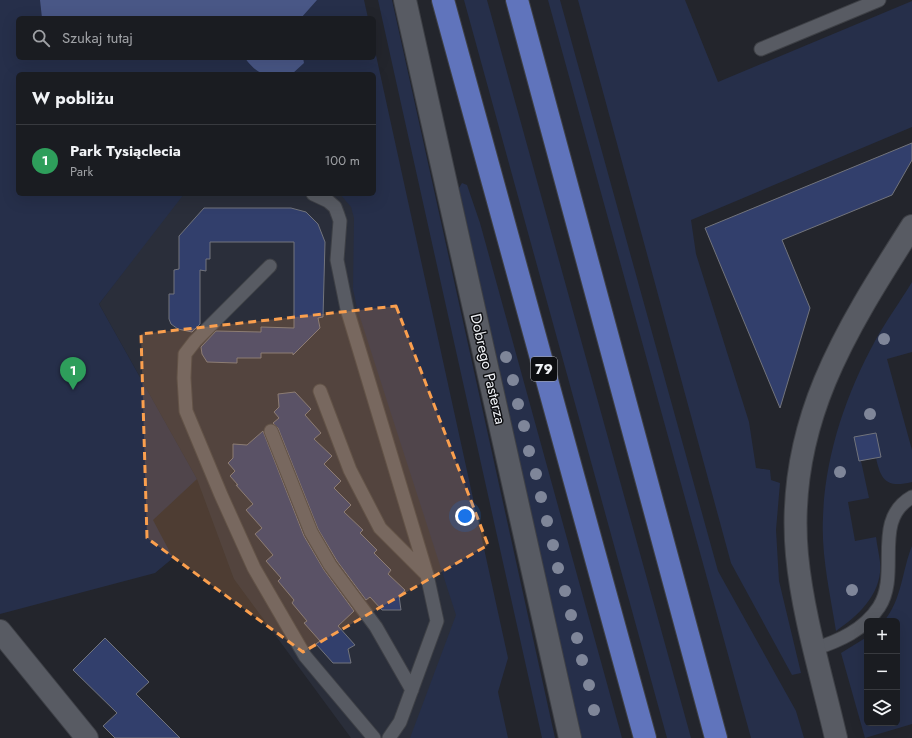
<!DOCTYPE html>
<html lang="pl">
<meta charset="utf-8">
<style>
:root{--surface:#1a1c21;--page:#23252a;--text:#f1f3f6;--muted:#9fa1a5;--line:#383a3f;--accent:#fa9f4e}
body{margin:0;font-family:Jost,sans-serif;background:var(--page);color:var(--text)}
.controls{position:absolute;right:12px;bottom:12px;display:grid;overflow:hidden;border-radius:6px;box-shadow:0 4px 16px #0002}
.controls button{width:36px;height:36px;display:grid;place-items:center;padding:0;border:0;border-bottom:1px solid var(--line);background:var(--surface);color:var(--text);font:20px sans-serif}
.you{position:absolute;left:465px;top:516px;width:14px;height:14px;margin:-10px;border:3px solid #fff;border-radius:50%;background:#1a73e8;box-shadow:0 0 0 6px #1a73e833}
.badge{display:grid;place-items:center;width:26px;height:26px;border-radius:50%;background:var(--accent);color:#fff;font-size:13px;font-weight:700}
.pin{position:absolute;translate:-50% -33px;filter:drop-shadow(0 1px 2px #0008)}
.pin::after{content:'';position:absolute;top:21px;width:14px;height:12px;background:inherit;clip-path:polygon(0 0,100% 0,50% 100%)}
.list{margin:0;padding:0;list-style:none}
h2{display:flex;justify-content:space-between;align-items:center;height:52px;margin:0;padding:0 16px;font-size:17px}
h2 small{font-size:13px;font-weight:400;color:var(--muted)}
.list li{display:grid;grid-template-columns:26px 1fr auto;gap:12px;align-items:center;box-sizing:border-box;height:72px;padding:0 16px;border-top:1px solid var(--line)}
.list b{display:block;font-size:15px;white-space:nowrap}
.list p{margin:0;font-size:13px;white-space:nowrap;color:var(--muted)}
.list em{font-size:13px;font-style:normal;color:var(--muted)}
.icon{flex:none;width:22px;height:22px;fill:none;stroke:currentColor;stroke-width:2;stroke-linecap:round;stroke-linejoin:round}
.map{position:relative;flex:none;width:912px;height:738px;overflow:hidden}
.search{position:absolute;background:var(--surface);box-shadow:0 4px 16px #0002;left:16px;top:16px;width:360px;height:44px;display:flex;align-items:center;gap:10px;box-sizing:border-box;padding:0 14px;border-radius:6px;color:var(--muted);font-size:15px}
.panel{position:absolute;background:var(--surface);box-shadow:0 4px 16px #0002;left:16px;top:72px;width:360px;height:124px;border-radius:6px}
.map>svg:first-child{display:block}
</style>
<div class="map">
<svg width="912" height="738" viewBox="0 0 912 738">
<rect width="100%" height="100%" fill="#23252c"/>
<path fill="#2a2e3a" d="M 182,194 L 367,194 L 465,611 L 417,738 L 351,738 L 234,579 L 197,479 L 99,304 Z"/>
<path fill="#262f4a" d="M 0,0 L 364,0 L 368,18 L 18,18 L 18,58 L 374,58 L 374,46 L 508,658 L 498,692 L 508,738 L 410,738 L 456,615 L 357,308 L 353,289 L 354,218 L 351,207 L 340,194 L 374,194 L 374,74 L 18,74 L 18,194 L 184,194 L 99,304 L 197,479 L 153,520 L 173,558 L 155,573 L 0,614 Z
M 378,0 L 392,0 L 555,738 L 542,738 Z
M 464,0 L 487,0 L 691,738 L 667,738 Z
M 548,0 L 560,0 L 718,571 L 796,711 L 804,738 L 751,738 Z
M 578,0 L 685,0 L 718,82 L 912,1 L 912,127 L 691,220 L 696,254 L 749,422 L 756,468 L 770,470 L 771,480 L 780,483 L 776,530 L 779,581 L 801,673 L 792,675 L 731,563 Z
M 462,183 L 467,185 L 480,223 L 622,738 L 581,738 L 459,188 Z
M 912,282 L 912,352 L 887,359 L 912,450 L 912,482 C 887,488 881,481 876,458 L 861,461 L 869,498 L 848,502 L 855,541 L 876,537 C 877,545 879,554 880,562 C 883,593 859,615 836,631 C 830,593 821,555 823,517 C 825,456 846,394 875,341 C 886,321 900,302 912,282 Z
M 912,546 L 912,724 L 865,738 L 841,653 L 867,637 L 867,723 L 897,723 L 897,621 L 884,621 C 902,600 902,570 912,546 Z"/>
<path fill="#495786" d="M 40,0 L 317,0 L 301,18 L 42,18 Z
M 245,58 L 303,58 L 304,63 L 292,74 C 268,74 260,79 245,58 Z"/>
<path fill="#323f6c" stroke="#72747c" d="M 912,143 L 912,160 L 892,195 L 782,240 L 810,308 L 780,408 L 705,228 Z
M 204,208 L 291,208 L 306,212 L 318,224 L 325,242 L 323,317 L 318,318 L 320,328 L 293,355 L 293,353 L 261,353 L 261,358 L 237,358 L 237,363 L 207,362 L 202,354 L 201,347 L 216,331 L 261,332 L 261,327 L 294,328 L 294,242 L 210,242 L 210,259 L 206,259 L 206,271 L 200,270 L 200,324 L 192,332 L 178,329 L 171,324 L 169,319 L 169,294 L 174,294 L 174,270 L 179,269 L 179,236 Z
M 295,392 L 311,409 L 305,415 L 321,433 L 314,439 L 332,456 L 324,464 L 341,481 L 334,488 L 351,505 L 344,512 L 363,530 L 360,533 L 377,550 L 374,553 L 391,570 L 388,574 L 405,590 L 399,596 L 401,610 L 382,610 L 370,597 L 366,600 L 337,561 L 318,529 L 278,428 L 273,423 L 279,418 L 274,412 L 279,407 L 278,394 Z
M 263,431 L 304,536 L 324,570 L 354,611 L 338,626 L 355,645 L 348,649 L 351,663 L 333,663 L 316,644 L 320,641 L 304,623 L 307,621 L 292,603 L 294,600 L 278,581 L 281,578 L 266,561 L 273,555 L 255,534 L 262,528 L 246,510 L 253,504 L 236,485 L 238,485 L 230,476 L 235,471 L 228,463 L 233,458 L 233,444 L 247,445 Z
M 876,433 L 881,457 L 859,461 L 854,437 Z
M 105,638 L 149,682 L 136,694 L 180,738 L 115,738 L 103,726 L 117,713 L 73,670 Z"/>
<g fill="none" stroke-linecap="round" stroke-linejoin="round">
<g stroke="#3e4046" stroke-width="15">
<path id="service" d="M 761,49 L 879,0
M 313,194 L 328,201 L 335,207 L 338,215 L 340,221 L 337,260 L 347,309 L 427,575 L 437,621 L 400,722 L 389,738
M 270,266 L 195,341 L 185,354 L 184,378 L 186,411 L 221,495 L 254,568 L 305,656 L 374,738
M 320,391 L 350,470 L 380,528 L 426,574
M 271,431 L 311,532 L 330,565 L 376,627 L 412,690
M 814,649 C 839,641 864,630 879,607 C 901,573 871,520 912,497"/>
</g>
<g stroke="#3e4046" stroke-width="24">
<path id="minor" d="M 0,631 L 87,738
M 836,738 C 822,677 803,617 797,555 C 785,425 845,331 912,226"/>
</g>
<g stroke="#3e4046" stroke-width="24">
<path id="tertiary" d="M 405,0 L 570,738"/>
</g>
<g stroke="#3e4046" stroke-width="24">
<path id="primary" d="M 443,0 L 645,738
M 517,0 L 716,738"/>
</g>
<use href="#service" stroke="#585b63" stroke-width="13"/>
<use href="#minor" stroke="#585b63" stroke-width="22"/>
<use href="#tertiary" stroke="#585b63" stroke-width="22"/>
<use href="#primary" stroke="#6074bc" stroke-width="22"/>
</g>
<g fill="#7f8699">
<circle cx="884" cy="339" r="6"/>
<circle cx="506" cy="357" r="6"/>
<circle cx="513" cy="380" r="6"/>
<circle cx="518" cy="404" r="6"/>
<circle cx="870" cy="414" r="6"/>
<circle cx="524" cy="426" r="6"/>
<circle cx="529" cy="451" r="6"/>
<circle cx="840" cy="472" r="6"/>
<circle cx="536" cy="474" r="6"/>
<circle cx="541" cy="497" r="6"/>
<circle cx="547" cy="521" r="6"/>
<circle cx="553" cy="545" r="6"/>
<circle cx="558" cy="568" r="6"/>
<circle cx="852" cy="590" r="6"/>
<circle cx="565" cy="591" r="6"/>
<circle cx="571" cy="615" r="6"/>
<circle cx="577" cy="638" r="6"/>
<circle cx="582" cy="660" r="6"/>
<circle cx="589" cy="685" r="6"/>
<circle cx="594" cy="710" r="6"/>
</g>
<path fill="#fa9f4e" fill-opacity="0.2" stroke="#fa9f4e" stroke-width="3" stroke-dasharray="8 5" stroke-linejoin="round" d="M 396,306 L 488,545 L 303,652 L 147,538 L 141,334 Z"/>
<g text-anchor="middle" stroke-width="3" stroke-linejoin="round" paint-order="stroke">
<rect fill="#0d0e11" stroke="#abadb1" stroke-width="1" x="531" y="357" width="26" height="24" rx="3"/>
<g font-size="14" font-weight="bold" fill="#eff1f5">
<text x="544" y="374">79</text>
</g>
<g font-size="15" fill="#eff1f5" stroke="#0d0e11">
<text transform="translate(488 369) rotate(77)" y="5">Dobrego Pasterza</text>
</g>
</g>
</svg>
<div class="controls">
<button>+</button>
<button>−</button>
<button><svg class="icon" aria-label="layers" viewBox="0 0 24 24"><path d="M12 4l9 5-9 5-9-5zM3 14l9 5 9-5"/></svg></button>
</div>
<div class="you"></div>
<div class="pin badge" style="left:73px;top:390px;background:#2e9e5b">1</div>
<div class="search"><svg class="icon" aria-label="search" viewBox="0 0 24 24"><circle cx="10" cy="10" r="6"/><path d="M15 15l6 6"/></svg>Szukaj tutaj</div>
<section class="panel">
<h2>W pobliżu<small></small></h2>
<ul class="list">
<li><span class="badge" style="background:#2e9e5b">1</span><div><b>Park Tysiąclecia</b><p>Park</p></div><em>100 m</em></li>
</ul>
</section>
</div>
